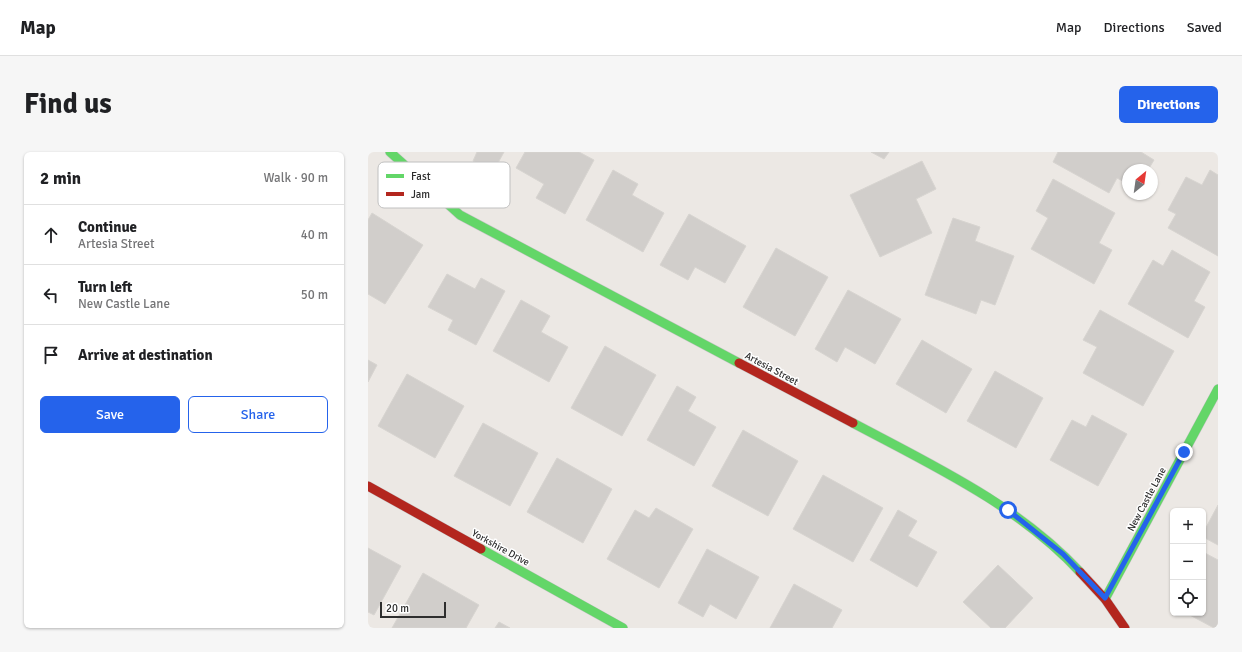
<!DOCTYPE html>
<meta charset="utf-8">
<style>
:root{--surface:#fff;--page:#f6f6f6;--text:#202124;--muted:#757577;--line:#e0e0e0;--accent:#2563eb}
body{margin:0;font-family:Signika,sans-serif;background:var(--page);color:var(--text)}
.controls{position:absolute;right:12px;bottom:12px;display:grid;overflow:hidden;border-radius:6px;box-shadow:0 1px 3px #0004}
.controls button{width:36px;height:36px;display:grid;place-items:center;padding:0;border:0;border-bottom:1px solid var(--line);background:var(--surface);color:var(--text);font:20px sans-serif}
.compass{position:absolute;left:754px;top:12px;width:36px;height:36px;border-radius:50%;background:var(--surface);box-shadow:0 1px 3px #0004;rotate:29deg}
.scale{position:absolute;left:12px;bottom:10px;width:66px;box-sizing:border-box;padding-left:4px;border:2px solid #2e2e2e;border-top:0;font-size:11px;line-height:14px;white-space:nowrap;color:#2e2e2e;-webkit-text-stroke:3px #fff;paint-order:stroke}
.stop{position:absolute;width:12px;height:12px;margin:-9px;border:3px solid #2563eb;border-radius:50%;background:#fff}
.stop.end{background:#2563eb;border-color:#fff;box-shadow:0 1px 4px #0008}
.list{margin:0;padding:0;list-style:none}
h2{display:flex;justify-content:space-between;align-items:center;height:52px;margin:0;padding:0 16px;font-size:17px}
h2 small{font-size:13px;font-weight:400;color:var(--muted)}
.list li{display:grid;grid-template-columns:26px 1fr auto;gap:12px;align-items:center;box-sizing:border-box;height:60px;padding:0 16px;border-top:1px solid var(--line)}
.list b{display:block;font-size:15px;white-space:nowrap}
.list p{margin:0;font-size:13px;white-space:nowrap;color:var(--muted)}
.list em{font-size:13px;font-style:normal;color:var(--muted)}
.actions{display:flex;gap:8px;padding:12px 16px}
.actions a{flex:1;padding:9px 0;border:1px solid var(--accent);border-radius:6px;text-align:center;font-size:14px;color:var(--accent)}
.actions .main{background:var(--accent);color:#fff}
.icon{flex:none;width:22px;height:22px;fill:none;stroke:currentColor;stroke-width:2;stroke-linecap:round;stroke-linejoin:round}
.map{position:relative;flex:none;width:850px;height:476px;overflow:hidden;border-radius:6px}
header{display:flex;align-items:center;gap:24px;box-sizing:border-box;height:56px;padding:0 20px;background:var(--surface);border-bottom:1px solid var(--line)}
header strong{font-size:19px}
nav{display:flex;gap:22px;margin-inline-start:auto;font-size:14px}
.intro{display:flex;align-items:center;justify-content:space-between;box-sizing:border-box;height:96px;padding:0 24px}
h1{margin:0;font-size:28px}
.button{padding:10px 18px;border-radius:6px;background:var(--accent);color:#fff;font-size:14px;font-weight:700}
main{display:flex;gap:24px;padding:0 24px}
aside{flex:1;background:var(--surface);border-radius:6px;box-shadow:0 1px 3px #0004}
.map>svg:first-child{display:block}
</style>
<header>
<strong>Map</strong>
<nav><a>Map</a><a>Directions</a><a>Saved</a></nav>
</header>
<div class="intro"><h1>Find us</h1><a class="button">Directions</a></div>
<main>
<aside>
<h2>2 min<small>Walk · 90 m</small></h2>
<ul class="list">
<li><svg class="icon" aria-label="ahead" viewBox="0 0 24 24"><path d="M12 20V5M6 11l6-6 6 6"/></svg><div><b>Continue</b><p>Artesia Street</p></div><em>40 m</em></li>
<li><svg class="icon" aria-label="left" viewBox="0 0 24 24"><path d="M17 20v-9H6M10 6l-5 5 5 5"/></svg><div><b>Turn left</b><p>New Castle Lane</p></div><em>50 m</em></li>
<li><svg class="icon" aria-label="arrive" viewBox="0 0 24 24"><path d="M6 21V4h12l-3 4 3 4H6"/></svg><div><b>Arrive at destination</b></div></li>
</ul>
<div class="actions"><a class="main">Save</a><a>Share</a></div>
</aside>
<div class="map">
<svg width="850" height="476" viewBox="0 0 850 476">
<rect width="100%" height="100%" fill="#ece8e4"/>
<path fill="#d1cecb" stroke="#d7d4d0" d="M 109,0 L 136,0 L 125,20 L 105,9 Z
M 157,0 L 211,0 L 226,8 L 197,62 L 168,46 L 176,32 L 148,16 Z
M 503,0 L 521,0 L 516,7 Z
M 690,0 L 773,0 L 786,8 L 780,18 L 760,18 L 760,32 L 749,26 L 741,41 L 685,10 Z
M 554,9 L 568,37 L 548,47 L 564,81 L 512,105 L 482,43 Z
M 245,18 L 270,32 L 264,43 L 296,61 L 275,100 L 218,68 Z
M 842,18 L 850,23 L 850,104 L 800,76 L 808,62 L 800,58 L 818,25 L 834,33 Z
M 685,27 L 747,61 L 731,91 L 744,98 L 726,132 L 663,97 L 680,66 L 668,59 Z
M 4,61 L 55,93 L 17,152 L 0,142 L 0,68 Z
M 321,62 L 378,94 L 357,131 L 327,115 L 320,128 L 292,113 Z
M 585,66 L 612,75 L 607,89 L 646,104 L 627,153 L 613,148 L 608,162 L 557,143 Z
M 408,96 L 460,125 L 427,184 L 375,155 Z
M 804,98 L 842,120 L 826,149 L 837,155 L 820,186 L 760,152 L 785,108 L 795,114 Z
M 79,122 L 107,137 L 113,126 L 137,139 L 108,193 L 80,178 L 85,168 L 60,155 Z
M 480,138 L 533,167 L 507,212 L 477,195 L 469,210 L 447,197 Z
M 153,148 L 182,164 L 173,180 L 200,195 L 181,230 L 125,199 Z
M 732,158 L 806,199 L 775,254 L 715,221 L 729,195 L 715,188 Z
M 554,188 L 604,217 L 578,261 L 528,232 Z
M 237,194 L 288,223 L 254,284 L 203,256 Z
M 0,208 L 9,213 L 0,230 Z
M 627,219 L 675,246 L 648,296 L 599,269 Z
M 39,222 L 96,254 L 67,306 L 10,274 Z
M 309,234 L 328,245 L 320,259 L 348,275 L 326,314 L 279,288 Z
M 724,263 L 759,282 L 730,334 L 682,308 L 704,268 L 718,275 Z
M 115,271 L 170,301 L 142,354 L 86,324 Z
M 375,278 L 430,309 L 400,364 L 344,334 Z
M 189,306 L 244,337 L 215,391 L 159,360 Z
M 455,323 L 515,356 L 485,410 L 425,377 Z
M 850,353 L 850,393 L 835,385 L 835,381 Z
M 288,356 L 325,377 L 291,436 L 239,407 L 267,358 L 281,366 Z
M 530,358 L 549,369 L 540,384 L 569,400 L 549,435 L 502,408 Z
M 0,396 L 33,414 L 6,463 L 0,460 Z
M 339,397 L 391,425 L 368,467 L 342,452 L 335,465 L 310,451 Z
M 835,400 L 850,408 L 850,476 L 846,476 L 818,461 L 835,461 Z
M 630,413 L 665,446 L 637,476 L 623,476 L 595,450 Z
M 55,421 L 111,453 L 98,476 L 24,476 Z
M 426,432 L 474,458 L 464,476 L 402,476 Z
M 131,470 L 142,476 L 127,476 Z"/>
<g fill="none" stroke-linecap="round" stroke-linejoin="round">
<g stroke="#c5c4c5" stroke-width="10">
<path id="fast" d="M 22,0 L 92,63 L 371,211
M 485,271 C 564,313 650,353 712,420
M 113,397 L 255,476
M 737,447 L 850,237"/>
</g>
<g stroke="#c5c4c5" stroke-width="10">
<path id="jam" d="M 371,211 L 485,271
M 0,334 L 113,397
M 712,420 L 737,447 L 757,476"/>
</g>
<use href="#fast" stroke="#63d668" stroke-width="9"/>
<use href="#jam" stroke="#b3261e" stroke-width="9"/>
</g>
<g fill="none" stroke-linecap="round" stroke-linejoin="round">
<path stroke="#2563eb" stroke-width="5" d="M 640,358 L 695,402 L 737,446 L 816,300"/>
</g>
<g text-anchor="middle" stroke-width="3" stroke-linejoin="round" paint-order="stroke">
<g font-size="10" fill="#2e2e2e" stroke="#fff">
<text transform="translate(404 216) rotate(28)" y="4">Artesia Street</text>
<text transform="translate(778 347) rotate(-62)" y="4">New Castle Lane</text>
<text transform="translate(133 395) rotate(29)" y="4">Yorkshire Drive</text>
</g>
</g>
<rect x="10" y="10" width="132" height="46" rx="6" fill="#fff" stroke="#c0c0c0" stroke-width="1"/>
<rect x="18" y="22" width="18" height="4" fill="#63d668"/>
<rect x="18" y="40" width="18" height="4" fill="#b3261e"/>
<g font-size="11" fill="#2e2e2e">
<text x="43" y="28">Fast</text>
<text x="43" y="46">Jam</text>
</g>
</svg>
<div class="controls">
<button>+</button>
<button>−</button>
<button><svg class="icon" aria-label="locate" viewBox="0 0 24 24"><circle cx="12" cy="12" r="6"/><path d="M12 2v4M12 18v4M2 12h4M18 12h4"/></svg></button>
</div>
<svg class="compass" viewBox="-18 -18 36 36"><path d="M0-13l5 13h-10z" fill="#e53935"/><path d="M0 13l5-13h-10z" fill="#757577"/></svg>
<div class="scale">20 m</div>
<div class="stop" style="left:640px;top:358px"></div>
<div class="stop end" style="left:816px;top:300px"></div>
</div>
</main>
